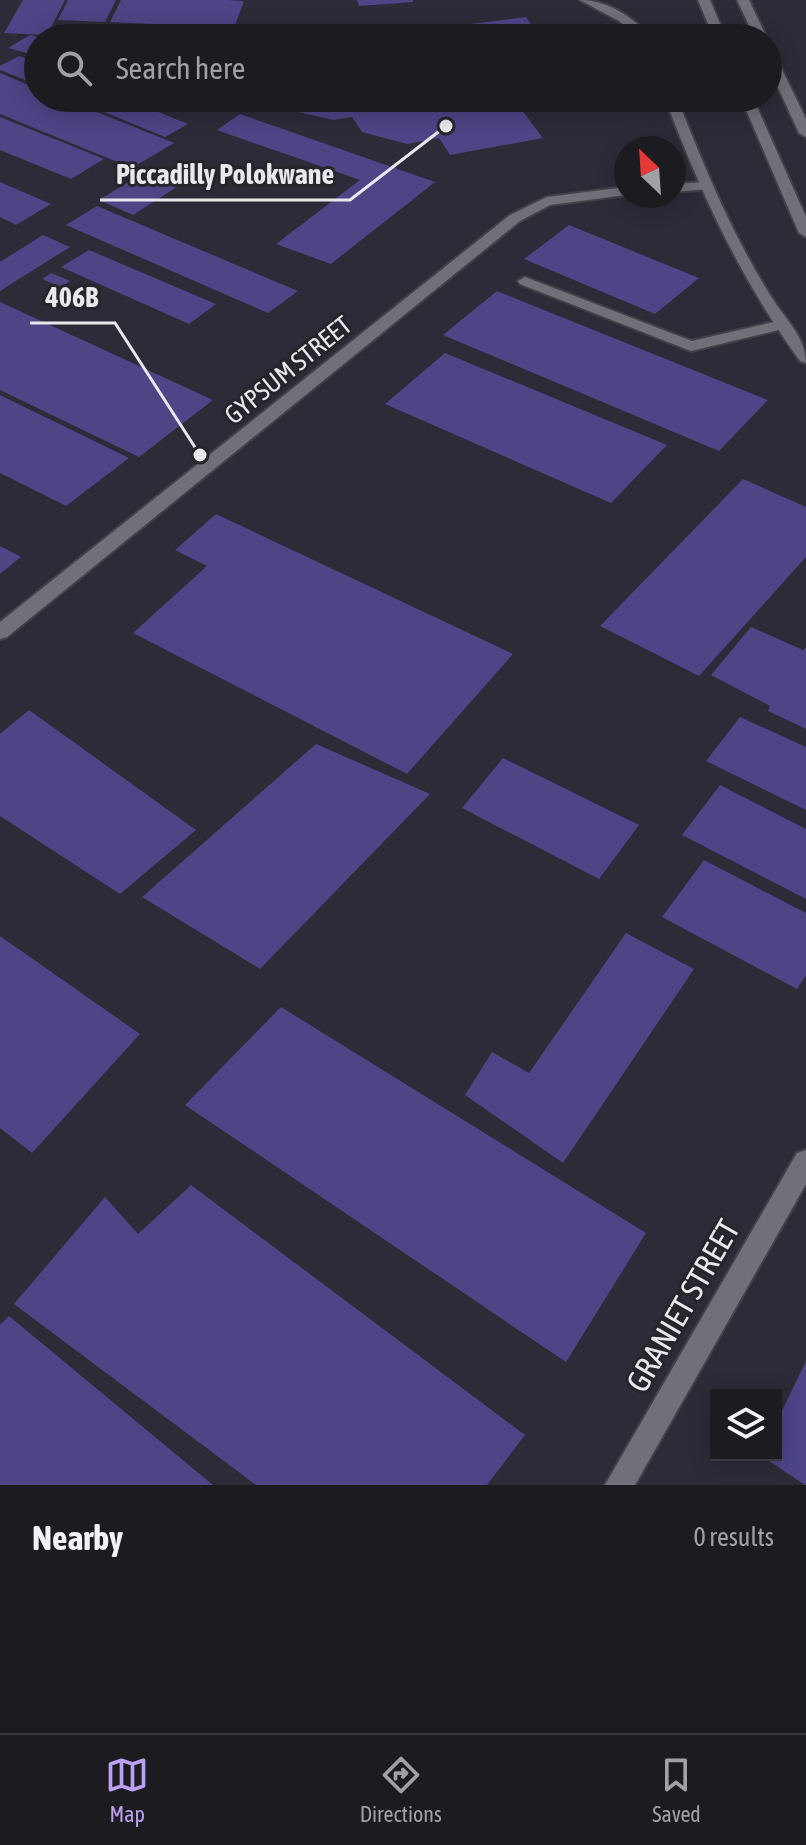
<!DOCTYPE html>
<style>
:root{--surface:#1c1c20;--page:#252529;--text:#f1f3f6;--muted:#a0a1a5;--line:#3a3a3e;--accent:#bca0f2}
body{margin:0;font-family:"Asap Condensed",sans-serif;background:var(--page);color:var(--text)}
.controls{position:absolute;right:24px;bottom:24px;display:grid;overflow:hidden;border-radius:0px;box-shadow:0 4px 20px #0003}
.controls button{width:72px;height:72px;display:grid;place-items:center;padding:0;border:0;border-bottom:2px solid var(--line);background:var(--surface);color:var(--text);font:40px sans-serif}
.compass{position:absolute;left:614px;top:136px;width:72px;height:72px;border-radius:50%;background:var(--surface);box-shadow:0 4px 20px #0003;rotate:335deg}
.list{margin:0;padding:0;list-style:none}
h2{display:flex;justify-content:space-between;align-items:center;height:104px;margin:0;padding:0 32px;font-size:34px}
h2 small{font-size:26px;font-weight:400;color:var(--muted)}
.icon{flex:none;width:44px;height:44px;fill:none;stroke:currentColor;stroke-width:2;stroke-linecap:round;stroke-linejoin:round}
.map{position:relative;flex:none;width:806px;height:1485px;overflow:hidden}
.search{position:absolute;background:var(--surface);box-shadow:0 4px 20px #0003;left:24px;right:24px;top:24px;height:88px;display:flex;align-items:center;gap:20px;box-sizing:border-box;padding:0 28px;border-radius:44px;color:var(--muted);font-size:30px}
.sheet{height:248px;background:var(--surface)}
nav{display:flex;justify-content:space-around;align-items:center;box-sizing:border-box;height:112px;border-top:2px solid var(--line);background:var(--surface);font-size:22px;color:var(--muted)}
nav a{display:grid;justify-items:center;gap:4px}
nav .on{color:var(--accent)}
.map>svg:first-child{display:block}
</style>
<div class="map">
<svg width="806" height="1485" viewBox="0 0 806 1485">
<rect width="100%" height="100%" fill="#25252b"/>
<path fill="#2c2b38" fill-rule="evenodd" d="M 0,0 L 806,0 L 806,1485 L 0,1485 ZM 38,38 L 768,38 L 768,98 L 38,98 ZM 626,148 L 674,148 L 674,196 L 626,196 ZM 716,1395 L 776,1395 L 776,1455 L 716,1455 Z"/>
<path fill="#4d4586" d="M 23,0 L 65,0 L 47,35 L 4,33 Z
M 68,0 L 116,0 L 105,22 L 58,20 Z
M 121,0 L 228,0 L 244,1 L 234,28 L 110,22 Z
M 357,0 L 413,0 L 413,2 L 359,6 Z
M 526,17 L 540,38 L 375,38 L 375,36 Z
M 30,35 L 38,37 L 38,56 L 8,48 Z
M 19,56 L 38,63 L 38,85 L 0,70 L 0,66 Z
M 0,73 L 38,89 L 38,98 L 62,98 L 174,143 L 132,168 L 0,114 Z
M 70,98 L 124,98 L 188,124 L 165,137 Z
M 288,98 L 525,98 L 518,105 L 543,138 L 450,155 L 439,138 L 407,144 L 362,132 L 352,117 L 333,120 L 294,111 Z
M 240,114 L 435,182 L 331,264 L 276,244 L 360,180 L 217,130 Z
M 0,117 L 104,159 L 71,179 L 0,150 Z
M 153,167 L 186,181 L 133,215 L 99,200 Z
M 0,182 L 51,204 L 16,225 L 0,217 Z
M 97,206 L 298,291 L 268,313 L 66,225 Z
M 569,225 L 699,278 L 655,314 L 524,259 Z
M 43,235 L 70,247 L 0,291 L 0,262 Z
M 89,250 L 216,304 L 189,324 L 61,267 Z
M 51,273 L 70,281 L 61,287 L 42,279 Z
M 497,291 L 768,400 L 719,451 L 443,335 Z
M 0,302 L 213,400 L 139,457 L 0,390 Z
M 445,353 L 667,445 L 611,503 L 385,404 Z
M 0,395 L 129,458 L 66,506 L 0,473 Z
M 743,479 L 806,507 L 806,557 L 699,676 L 600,626 Z
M 216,514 L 513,654 L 407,774 L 133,633 L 207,566 L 175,550 Z
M 0,546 L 21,557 L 0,574 Z
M 751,627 L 803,650 L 806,647 L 806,729 L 768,711 L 770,706 L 711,675 Z
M 29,710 L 196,830 L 120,894 L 0,816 L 0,734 Z
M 740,717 L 806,747 L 806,810 L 706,761 Z
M 316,744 L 430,794 L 260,969 L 142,897 Z
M 503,758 L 639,825 L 599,879 L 462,808 Z
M 720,785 L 806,829 L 806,899 L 682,835 Z
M 704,860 L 806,913 L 806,975 L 797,989 L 662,917 Z
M 626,933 L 694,969 L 563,1163 L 465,1095 L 492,1052 L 529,1073 Z
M 0,936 L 140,1034 L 32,1153 L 0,1128 Z
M 281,1007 L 646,1233 L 566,1362 L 185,1105 Z
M 191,1185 L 525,1435 L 487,1485 L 256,1485 L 14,1304 L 105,1197 L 138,1234 Z
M 9,1316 L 213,1485 L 0,1485 L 0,1325 Z
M 806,1361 L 806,1485 L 805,1485 L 760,1455 L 776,1455 L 776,1423 Z"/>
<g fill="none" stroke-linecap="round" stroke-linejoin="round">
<g stroke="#424248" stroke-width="4">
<path id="service" d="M 704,182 L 711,186 L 709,189 L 674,192 L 674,184 Z
M 626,187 L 626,195 L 550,205 L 520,221 L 7,637 L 0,639 L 0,622 L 510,215 L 547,197 Z
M 525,277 L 692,341 L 782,320 L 790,325 L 787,328 L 691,351 L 520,284 L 518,281 Z
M 806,1150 L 806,1184 L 635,1485 L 605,1485 L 797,1153 Z"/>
</g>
<g stroke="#424248" stroke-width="4">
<path id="minor" d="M 580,0 C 608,0 634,18 652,38 L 639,38 L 619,21 Z
M 665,98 L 677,98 C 705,169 734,240 776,304 C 789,323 806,340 806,363 L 800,361 C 741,280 700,192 665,98 Z"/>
</g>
<g stroke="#424248" stroke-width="4">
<path id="secondary" d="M 698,0 L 710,0 L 726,38 L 714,38 Z
M 737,0 L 749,0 L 767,38 L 755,38 Z
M 768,49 L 774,53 L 806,119 L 806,137 L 799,133 L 768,66 Z
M 741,98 L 753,98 L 806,217 L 806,237 L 799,233 Z"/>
</g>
<use href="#service" fill="#717079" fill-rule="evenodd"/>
<use href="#minor" fill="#717079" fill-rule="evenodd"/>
<use href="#secondary" fill="#717079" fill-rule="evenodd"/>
</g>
<g text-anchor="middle" stroke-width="6" stroke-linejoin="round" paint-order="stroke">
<g font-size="26" fill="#e8e8ed" stroke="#25252b">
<text transform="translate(288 370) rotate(-39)" y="9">GYPSUM STREET</text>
</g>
<g font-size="32" fill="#e8e8ed" stroke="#25252b">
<text transform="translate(683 1306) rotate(-60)" y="11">GRANIET STREET</text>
</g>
</g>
<path fill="none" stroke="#e8e8ed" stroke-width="3" d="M446 126L350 200H100M200 455L115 323H30"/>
<g fill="#e8e8ed" stroke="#25252b" stroke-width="3">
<circle cx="446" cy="126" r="8"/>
<circle cx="200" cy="455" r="8"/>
</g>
<g font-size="28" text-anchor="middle" font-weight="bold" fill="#e8e8ed" stroke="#25252b" stroke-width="6" stroke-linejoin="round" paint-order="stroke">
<text x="225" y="184">Piccadilly Polokwane</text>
<text x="72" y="307">406B</text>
</g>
</svg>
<div class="controls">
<button><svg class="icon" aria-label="layers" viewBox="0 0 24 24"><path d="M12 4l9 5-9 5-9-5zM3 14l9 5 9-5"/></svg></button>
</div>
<svg class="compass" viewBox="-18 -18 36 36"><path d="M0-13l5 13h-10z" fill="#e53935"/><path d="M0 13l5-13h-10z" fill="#a0a1a5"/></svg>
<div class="search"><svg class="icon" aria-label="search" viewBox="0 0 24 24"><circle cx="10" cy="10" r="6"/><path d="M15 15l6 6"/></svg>Search here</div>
</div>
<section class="sheet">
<h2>Nearby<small>0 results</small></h2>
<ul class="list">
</ul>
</section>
<nav>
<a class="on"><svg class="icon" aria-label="map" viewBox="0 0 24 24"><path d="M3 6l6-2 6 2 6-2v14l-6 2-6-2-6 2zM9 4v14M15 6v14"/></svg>Map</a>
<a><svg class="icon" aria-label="directions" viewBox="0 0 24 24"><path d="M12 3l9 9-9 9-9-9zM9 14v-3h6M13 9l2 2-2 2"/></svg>Directions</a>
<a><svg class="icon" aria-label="saved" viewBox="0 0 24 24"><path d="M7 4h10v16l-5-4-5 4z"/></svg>Saved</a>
</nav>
